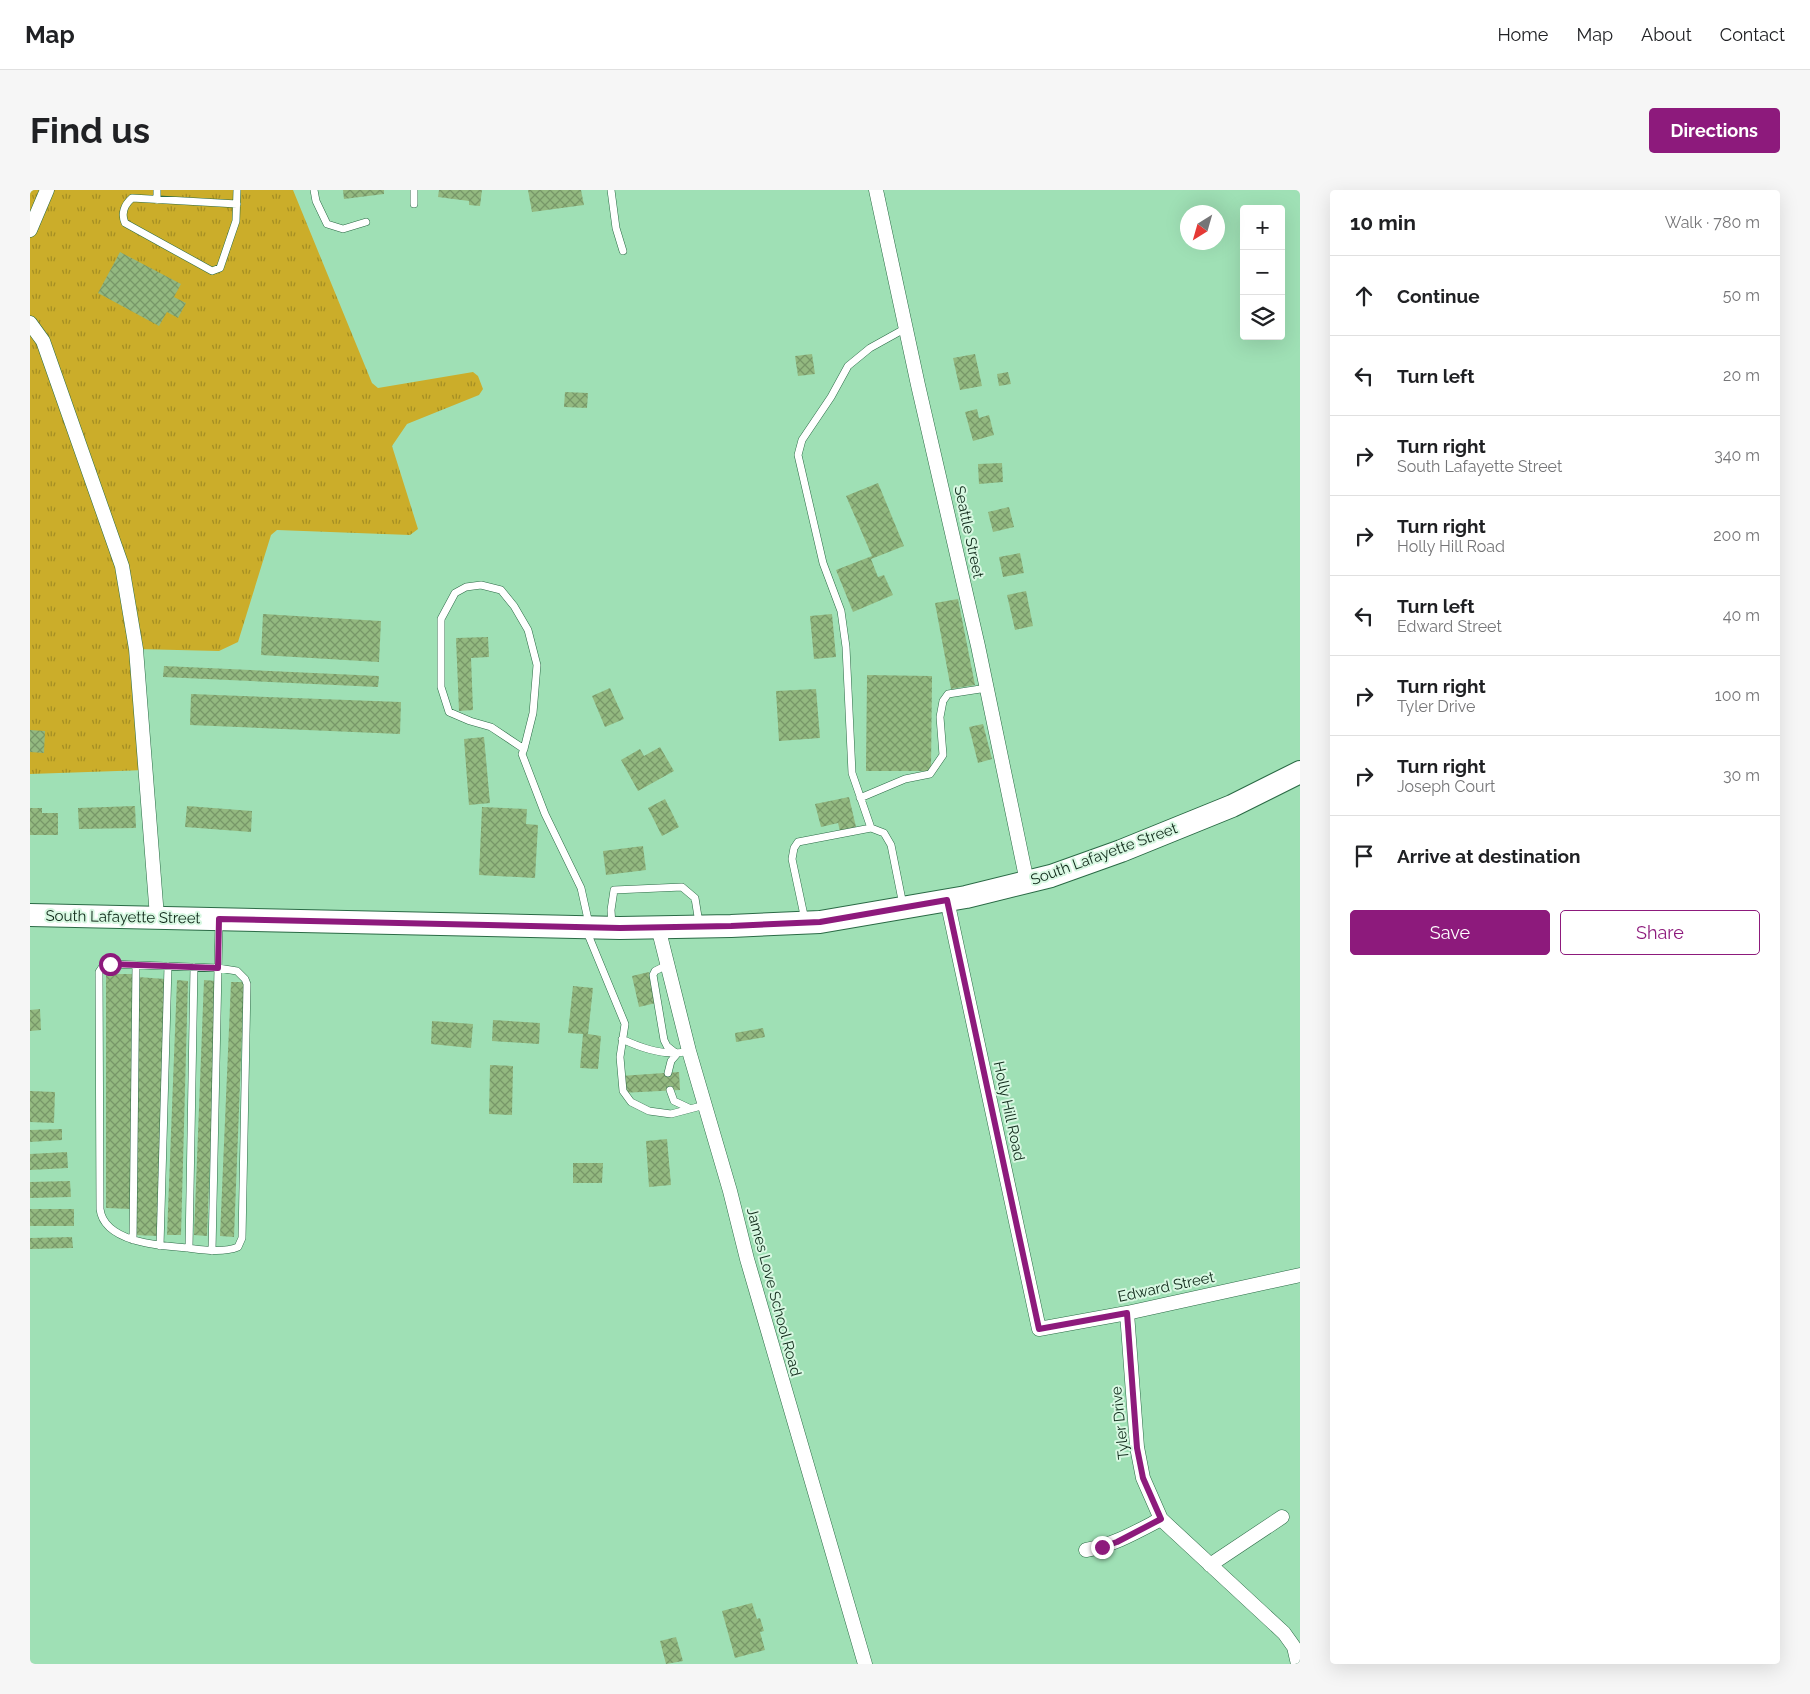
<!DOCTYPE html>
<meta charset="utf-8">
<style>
:root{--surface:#fff;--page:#f6f6f6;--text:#202124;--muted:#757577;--line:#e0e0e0;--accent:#8d1a7c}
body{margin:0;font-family:Raleway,sans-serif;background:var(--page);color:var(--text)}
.controls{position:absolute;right:15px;top:15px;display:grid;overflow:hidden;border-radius:5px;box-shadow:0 5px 20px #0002}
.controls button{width:45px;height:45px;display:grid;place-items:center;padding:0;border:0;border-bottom:1px solid var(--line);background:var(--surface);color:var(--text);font:25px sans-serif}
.compass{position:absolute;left:1150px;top:15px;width:45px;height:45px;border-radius:50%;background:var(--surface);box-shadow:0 5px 20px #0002;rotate:217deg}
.stop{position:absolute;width:15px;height:15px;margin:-11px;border:4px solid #8d1a7c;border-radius:50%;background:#fff}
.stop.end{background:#8d1a7c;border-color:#fff;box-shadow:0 1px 5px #0008}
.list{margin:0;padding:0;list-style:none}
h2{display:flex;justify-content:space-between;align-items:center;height:65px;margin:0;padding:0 20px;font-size:21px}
h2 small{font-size:16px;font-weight:400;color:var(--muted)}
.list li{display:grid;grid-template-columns:32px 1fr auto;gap:15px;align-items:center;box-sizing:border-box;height:80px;padding:0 20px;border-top:1px solid var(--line)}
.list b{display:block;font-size:19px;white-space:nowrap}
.list p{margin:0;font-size:16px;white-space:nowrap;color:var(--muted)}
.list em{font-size:16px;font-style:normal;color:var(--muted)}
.actions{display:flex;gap:10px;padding:15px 20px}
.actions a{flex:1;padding:11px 0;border:1px solid var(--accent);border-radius:5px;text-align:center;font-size:18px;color:var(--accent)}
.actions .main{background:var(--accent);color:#fff}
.icon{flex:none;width:28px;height:28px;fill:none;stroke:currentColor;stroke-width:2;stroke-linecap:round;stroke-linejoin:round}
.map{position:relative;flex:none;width:1270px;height:1474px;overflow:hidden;border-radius:5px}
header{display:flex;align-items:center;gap:30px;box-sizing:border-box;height:70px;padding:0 25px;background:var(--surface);border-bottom:1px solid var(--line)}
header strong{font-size:24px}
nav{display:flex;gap:28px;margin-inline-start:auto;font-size:18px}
.intro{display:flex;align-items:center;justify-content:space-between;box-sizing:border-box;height:120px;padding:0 30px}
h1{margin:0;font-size:35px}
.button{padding:12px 22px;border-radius:5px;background:var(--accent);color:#fff;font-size:18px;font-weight:700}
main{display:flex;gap:30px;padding:0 30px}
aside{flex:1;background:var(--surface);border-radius:5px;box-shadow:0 5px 20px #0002}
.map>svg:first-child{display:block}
</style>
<header>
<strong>Map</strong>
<nav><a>Home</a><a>Map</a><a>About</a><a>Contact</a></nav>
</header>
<div class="intro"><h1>Find us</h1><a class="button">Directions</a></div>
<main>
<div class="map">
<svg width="1270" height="1474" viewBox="0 0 1270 1474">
<defs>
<pattern id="grass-tufts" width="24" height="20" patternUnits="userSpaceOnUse" patternTransform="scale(1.25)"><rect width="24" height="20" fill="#cbad2a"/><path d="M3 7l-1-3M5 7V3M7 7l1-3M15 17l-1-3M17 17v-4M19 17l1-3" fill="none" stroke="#a38d23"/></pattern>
<pattern id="building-cross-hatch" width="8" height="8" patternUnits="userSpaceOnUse" patternTransform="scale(1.25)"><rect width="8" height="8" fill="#93b980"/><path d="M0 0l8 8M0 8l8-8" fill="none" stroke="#779768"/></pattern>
</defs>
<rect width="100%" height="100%" fill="#9fe0b5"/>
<path fill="url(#grass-tufts)" d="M 0,0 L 263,0 L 342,193 L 348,198 L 443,182 L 448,186 L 453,199 L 449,205 L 377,234 L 362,256 L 388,339 L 380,345 L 247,340 L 241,345 L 208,452 L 189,461 L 106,459 L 116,580 L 0,584 Z"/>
<path fill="url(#building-cross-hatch)" d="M 313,0 L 354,0 L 354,4 L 314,9 Z
M 409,0 L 452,0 L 450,16 L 439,15 L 439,11 L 408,7 Z
M 498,0 L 551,0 L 554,15 L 502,22 Z
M 90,62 L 151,94 L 144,107 L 156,113 L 148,128 L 137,122 L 129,136 L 68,103 Z
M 782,164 L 785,184 L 768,186 L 765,166 Z
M 945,164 L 952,196 L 930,200 L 923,168 Z
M 978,182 L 981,194 L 969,196 L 967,184 Z
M 535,202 L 558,203 L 557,218 L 534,217 Z
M 947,219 L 949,228 L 959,225 L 964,245 L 943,251 L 935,222 Z
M 972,273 L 973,292 L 949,294 L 948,274 Z
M 848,293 L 874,356 L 841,369 L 848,387 L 854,385 L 863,405 L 823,422 L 806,380 L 842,366 L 816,306 Z
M 979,317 L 984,337 L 963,342 L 958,322 Z
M 990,363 L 994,383 L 973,387 L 969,367 Z
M 996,401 L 1003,436 L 985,440 L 977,405 Z
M 928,409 L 945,495 L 921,499 L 905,413 Z
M 233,424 L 351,431 L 349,472 L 231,465 Z
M 802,424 L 806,467 L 784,469 L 780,426 Z
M 458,447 L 459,467 L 441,468 L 443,520 L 429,521 L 426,448 Z
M 134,476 L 349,486 L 348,497 L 133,487 Z
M 837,485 L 902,486 L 901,581 L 836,581 Z
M 580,498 L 594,529 L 575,537 L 562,506 Z
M 786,499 L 790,548 L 749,551 L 746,501 Z
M 161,504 L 371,512 L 370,544 L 160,535 Z
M 953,534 L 962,569 L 948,573 L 939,537 Z
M 0,540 L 15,541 L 14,563 L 0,562 Z
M 454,547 L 460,613 L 439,615 L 434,549 Z
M 630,557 L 644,581 L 608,601 L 591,570 L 610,559 L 614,566 Z
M 819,607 L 826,637 L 810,641 L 808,633 L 791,637 L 785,614 Z
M 635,609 L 649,637 L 632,646 L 618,618 Z
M 105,616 L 106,638 L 49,639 L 48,618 Z
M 157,616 L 222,621 L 221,642 L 155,637 Z
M 452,617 L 497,619 L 496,634 L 508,635 L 505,688 L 449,685 Z
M 0,618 L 12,618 L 12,623 L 28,623 L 28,645 L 0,645 Z
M 613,656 L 616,680 L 576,685 L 573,661 Z
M 619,782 L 626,813 L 609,817 L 602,786 Z
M 76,784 L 102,784 L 101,1019 L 76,1018 Z
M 108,787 L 135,789 L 128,1046 L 104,1045 Z
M 147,790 L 158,791 L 151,1045 L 137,1045 Z
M 174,790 L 187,791 L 177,1046 L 164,1045 Z
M 201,792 L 214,792 L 204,1047 L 190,1046 Z
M 543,796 L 563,798 L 558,844 L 571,846 L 568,879 L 550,878 L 553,844 L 538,843 Z
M 10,819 L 11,840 L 0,841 L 0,820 Z
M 463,830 L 510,833 L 509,854 L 462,851 Z
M 402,831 L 443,834 L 441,858 L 401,854 Z
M 733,838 L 735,847 L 706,852 L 705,843 Z
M 460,875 L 483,876 L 482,925 L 459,924 Z
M 649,882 L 650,900 L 591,903 L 590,886 Z
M 0,901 L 25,902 L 24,933 L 0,932 Z
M 32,939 L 32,950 L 0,952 L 0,940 Z
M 637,949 L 641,995 L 619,997 L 616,951 Z
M 37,962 L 38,978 L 0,980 L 0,964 Z
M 543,973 L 573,973 L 572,993 L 543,993 Z
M 40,991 L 41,1007 L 0,1008 L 0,992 Z
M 0,1019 L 44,1019 L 44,1036 L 0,1036 Z
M 42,1047 L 43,1058 L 0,1059 L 0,1048 Z
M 722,1413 L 727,1429 L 730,1428 L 734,1441 L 730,1442 L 735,1460 L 705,1468 L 692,1421 Z
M 646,1447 L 653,1471 L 636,1474 L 630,1451 Z"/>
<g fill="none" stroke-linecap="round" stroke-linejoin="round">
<g stroke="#2a6a45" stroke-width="8">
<path id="lane" d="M 127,0 L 127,10
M 284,0 L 286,11 L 297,34 L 313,39 L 336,32
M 581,0 L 586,38 L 593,61
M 207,14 L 102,8 C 94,15 91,24 95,33 L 182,81 L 190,78 L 206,31 L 207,0
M 384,14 L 384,0
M 494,559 L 461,537 L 440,531 L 419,522 L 411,497 L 411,429 L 425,403 L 436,397 L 451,395 L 471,400 L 484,416 L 498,440 L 507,475 L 503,523 L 494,559 L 492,564 L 515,624 L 551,698 L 559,734
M 830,608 L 875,589 L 900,584 L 913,565 L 910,527 L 913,511 L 918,504 L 957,498
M 873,715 L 861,655 L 854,643 L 841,638 L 822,583 L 816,457 L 811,421 L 793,373 L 768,265 L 772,250 L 801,207 L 818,176 L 840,158 L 876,138
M 775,730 L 762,669 L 764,658 L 768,652 L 841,638
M 582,736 L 581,720 L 584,700 L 652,697 L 665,708 L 669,733
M 557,742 L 595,834 L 590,867 L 593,901 L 601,912 L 619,921 L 641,924 L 675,915
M 80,774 L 188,778 L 207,781 L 215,789 L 217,794 L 212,1048 L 208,1057 C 193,1063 174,1060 158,1058 C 132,1056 74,1053 70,1019 L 69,782 L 73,776 Z
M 637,775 L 625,781 L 623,785 L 634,850 L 637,856 L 647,864
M 592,849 C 613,859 637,867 659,861
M 638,883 L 641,871 L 647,864
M 640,900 L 644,911 L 659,918
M 103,1050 L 106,775
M 130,1056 L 138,776
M 159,1058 L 164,777
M 182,1061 L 189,732"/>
</g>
<g stroke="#2a6a45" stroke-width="15">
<path id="street" d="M 846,0 L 888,195 L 948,456 L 997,692
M 0,40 L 17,0
M 0,133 L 13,151 L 92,376 L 106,459 L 127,727
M 917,710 L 1009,1139 L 1097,1123 L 1270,1085
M 628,737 L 659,861 L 700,1001 L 717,1069 L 835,1474
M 1097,1123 L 1107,1257 L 1113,1288 L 1131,1329 L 1254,1443 L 1264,1457 L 1268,1474
M 1056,1360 C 1084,1355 1106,1342 1131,1329
M 1180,1375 L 1252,1327"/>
</g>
<g stroke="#2a6a45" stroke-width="24">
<path id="primary" d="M 0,725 L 590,738 L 701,736 L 790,732 L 936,707 L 1021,686 L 1091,661 L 1202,616 L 1270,582"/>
</g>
<use href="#lane" stroke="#fff" stroke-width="7"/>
<use href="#street" stroke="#fff" stroke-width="14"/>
<use href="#primary" stroke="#fff" stroke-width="22"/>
</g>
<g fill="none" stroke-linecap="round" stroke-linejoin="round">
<path stroke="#8d1a7c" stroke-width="6" d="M 80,774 L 188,778 L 189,729 L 590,738 L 701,736 L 790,732 L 917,710 L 1009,1139 L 1097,1123 L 1107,1258 L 1113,1288 L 1131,1329 L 1087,1352 L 1072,1357"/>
</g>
<g text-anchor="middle" stroke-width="4" stroke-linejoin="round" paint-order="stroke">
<g font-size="15" fill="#102a1a" stroke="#d8f8e2">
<text transform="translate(939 342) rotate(78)" y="5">Seattle Street</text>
<text transform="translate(1074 664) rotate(-20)" y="5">South Lafayette Street</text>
<text transform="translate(93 727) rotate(1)" y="5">South Lafayette Street</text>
<text transform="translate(979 921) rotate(78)" y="5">Holly Hill Road</text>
<text transform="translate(1136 1097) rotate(-12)" y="5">Edward Street</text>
<text transform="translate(744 1102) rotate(75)" y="5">James Love School Road</text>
<text transform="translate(1090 1233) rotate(-96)" y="5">Tyler Drive</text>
</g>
</g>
</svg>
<div class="controls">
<button>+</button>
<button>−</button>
<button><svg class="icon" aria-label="layers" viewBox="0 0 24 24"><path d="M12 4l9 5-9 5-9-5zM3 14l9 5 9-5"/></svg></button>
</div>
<svg class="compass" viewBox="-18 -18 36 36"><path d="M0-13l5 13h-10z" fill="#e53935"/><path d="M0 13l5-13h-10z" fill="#757577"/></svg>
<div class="stop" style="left:80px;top:774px"></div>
<div class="stop end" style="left:1072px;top:1357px"></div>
</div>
<aside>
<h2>10 min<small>Walk · 780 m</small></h2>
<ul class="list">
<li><svg class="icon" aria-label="ahead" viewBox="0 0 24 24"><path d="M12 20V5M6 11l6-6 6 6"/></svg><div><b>Continue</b></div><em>50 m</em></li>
<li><svg class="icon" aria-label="left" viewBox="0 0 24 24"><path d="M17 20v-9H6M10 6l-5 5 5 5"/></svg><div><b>Turn left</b></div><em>20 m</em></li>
<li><svg class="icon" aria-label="right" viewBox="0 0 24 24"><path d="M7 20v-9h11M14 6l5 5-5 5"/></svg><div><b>Turn right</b><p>South Lafayette Street</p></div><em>340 m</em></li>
<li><svg class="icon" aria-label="right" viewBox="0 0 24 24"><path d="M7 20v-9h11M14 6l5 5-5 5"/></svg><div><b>Turn right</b><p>Holly Hill Road</p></div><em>200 m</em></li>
<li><svg class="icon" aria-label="left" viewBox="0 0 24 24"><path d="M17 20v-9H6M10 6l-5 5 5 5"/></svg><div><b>Turn left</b><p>Edward Street</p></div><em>40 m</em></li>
<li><svg class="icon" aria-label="right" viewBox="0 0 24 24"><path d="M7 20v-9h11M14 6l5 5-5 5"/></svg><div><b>Turn right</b><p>Tyler Drive</p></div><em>100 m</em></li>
<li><svg class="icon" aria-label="right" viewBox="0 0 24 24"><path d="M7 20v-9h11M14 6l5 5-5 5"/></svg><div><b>Turn right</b><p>Joseph Court</p></div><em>30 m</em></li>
<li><svg class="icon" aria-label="arrive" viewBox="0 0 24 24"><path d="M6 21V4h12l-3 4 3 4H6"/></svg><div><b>Arrive at destination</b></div></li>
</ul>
<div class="actions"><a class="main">Save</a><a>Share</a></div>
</aside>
</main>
